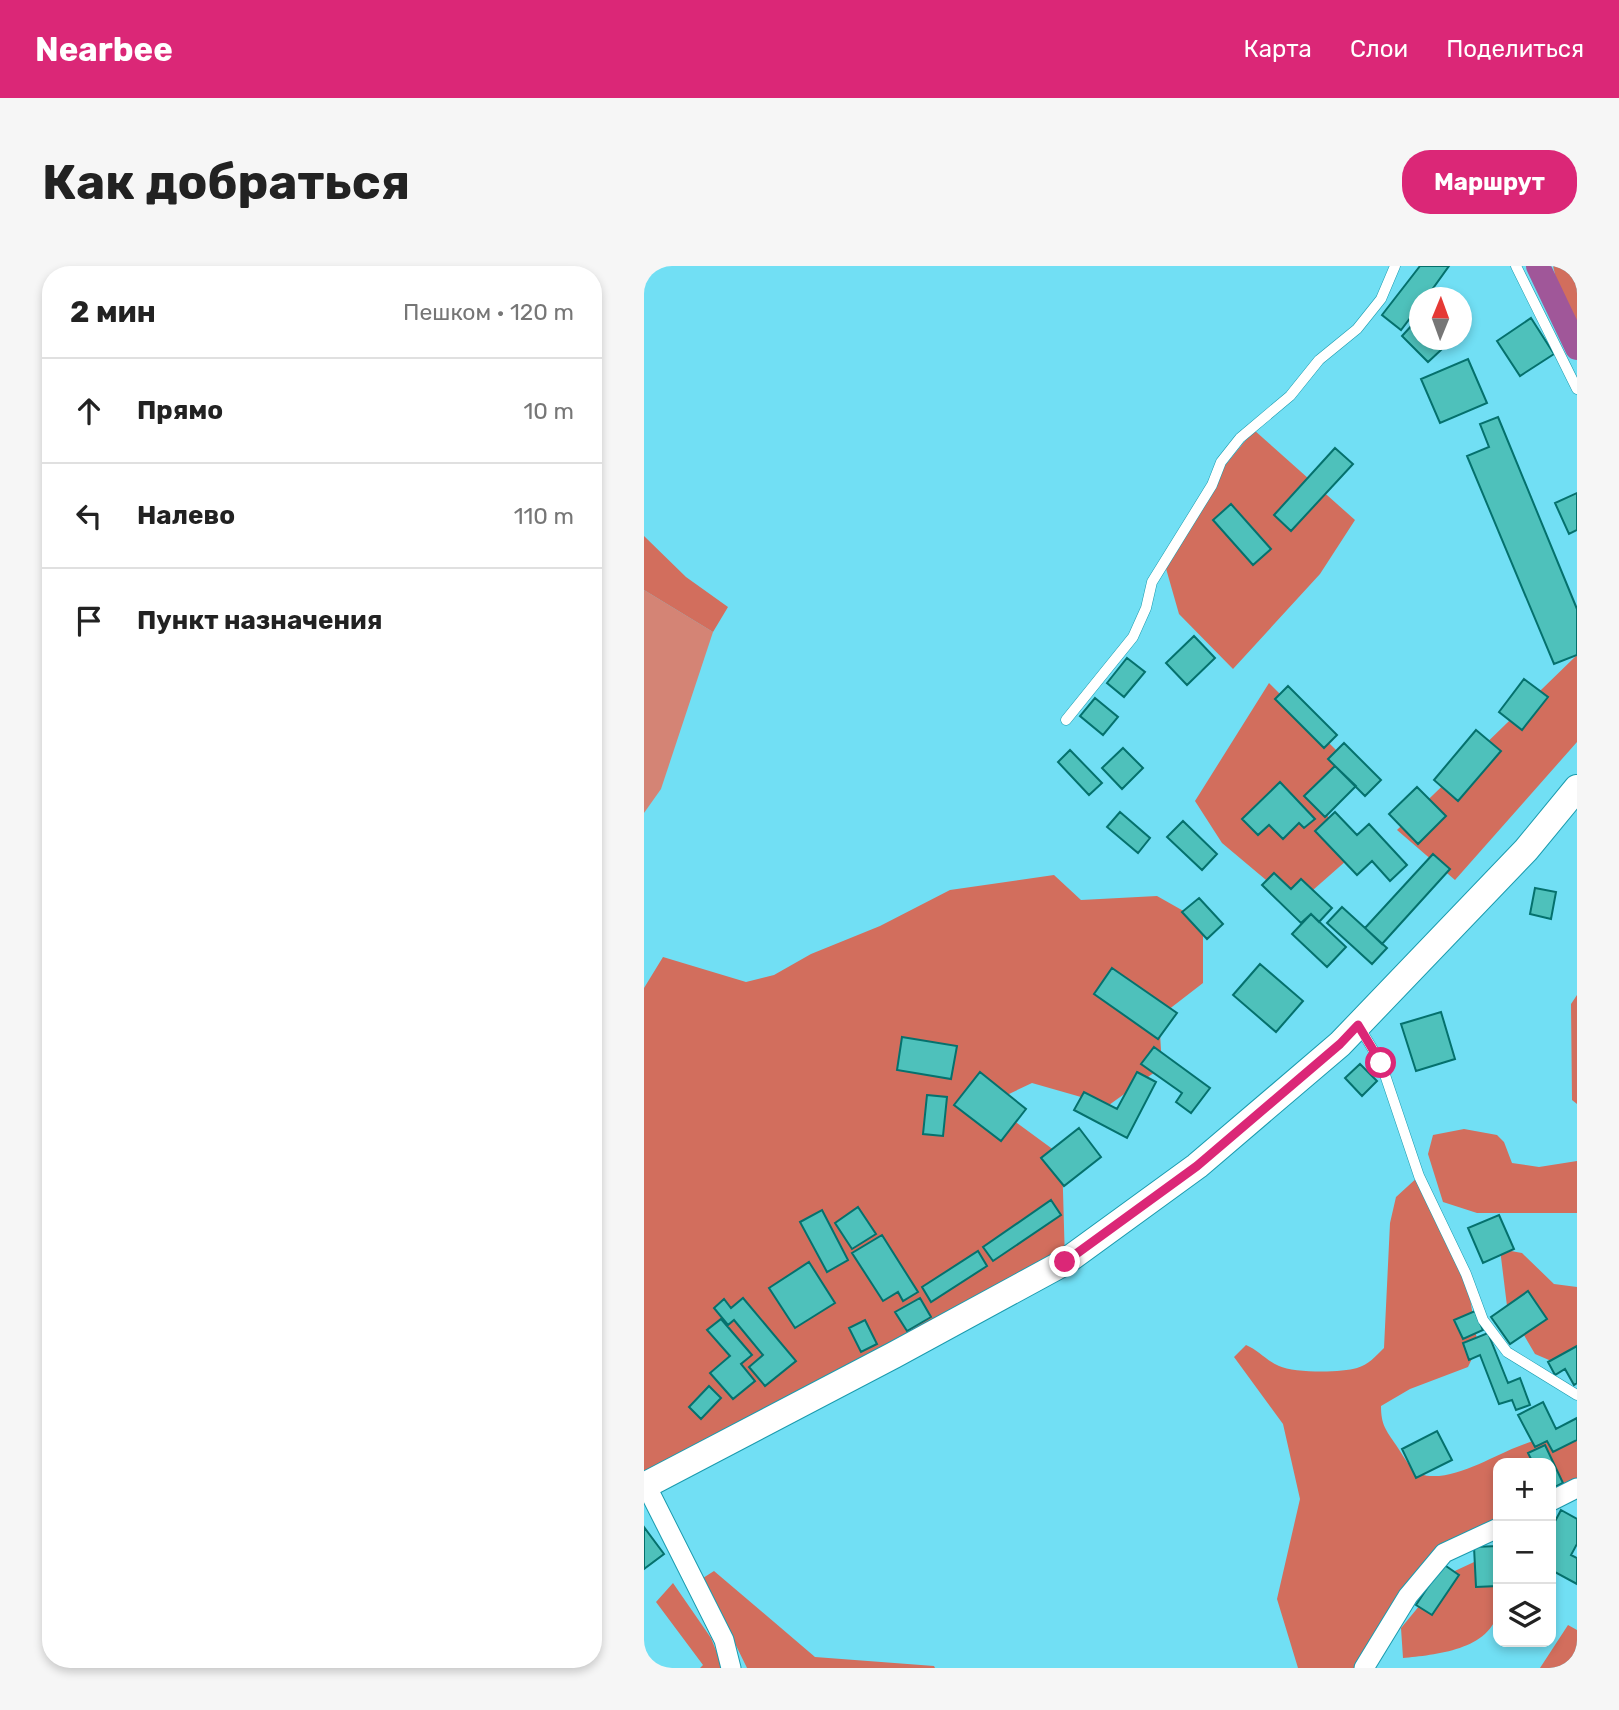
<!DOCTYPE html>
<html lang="ru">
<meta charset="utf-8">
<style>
:root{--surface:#fff;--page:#f6f6f6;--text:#222;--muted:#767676;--line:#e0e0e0;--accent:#db2777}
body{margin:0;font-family:Rubik,sans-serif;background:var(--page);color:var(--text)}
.controls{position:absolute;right:21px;bottom:21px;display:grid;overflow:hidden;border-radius:14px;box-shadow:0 4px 10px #0003}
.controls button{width:63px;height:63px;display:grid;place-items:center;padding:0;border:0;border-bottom:2px solid var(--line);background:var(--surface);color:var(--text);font:35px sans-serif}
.compass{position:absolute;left:765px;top:21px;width:63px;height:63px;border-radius:50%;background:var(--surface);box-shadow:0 4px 10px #0003;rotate:1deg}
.stop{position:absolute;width:21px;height:21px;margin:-16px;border:5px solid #db2777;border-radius:50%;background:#fff}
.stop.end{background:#db2777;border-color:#fff;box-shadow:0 2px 7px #0008}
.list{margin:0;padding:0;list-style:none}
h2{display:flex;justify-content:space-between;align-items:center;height:91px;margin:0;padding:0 28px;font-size:30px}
h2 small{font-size:23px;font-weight:400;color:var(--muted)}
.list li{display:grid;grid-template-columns:46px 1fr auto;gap:21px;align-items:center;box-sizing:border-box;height:105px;padding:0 28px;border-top:2px solid var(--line)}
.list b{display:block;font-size:26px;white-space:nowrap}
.list em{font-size:23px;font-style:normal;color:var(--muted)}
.icon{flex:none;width:38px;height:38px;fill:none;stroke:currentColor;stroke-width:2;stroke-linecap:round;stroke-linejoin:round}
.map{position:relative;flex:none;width:933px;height:1402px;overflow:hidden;border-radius:28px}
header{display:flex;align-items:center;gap:42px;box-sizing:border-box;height:98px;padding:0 35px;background:var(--accent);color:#fff}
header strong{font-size:33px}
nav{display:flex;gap:38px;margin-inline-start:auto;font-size:24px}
.intro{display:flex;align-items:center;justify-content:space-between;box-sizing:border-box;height:168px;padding:0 42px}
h1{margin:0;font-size:49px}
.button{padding:18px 32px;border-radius:28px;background:var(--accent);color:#fff;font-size:24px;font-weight:700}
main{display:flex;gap:42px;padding:0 42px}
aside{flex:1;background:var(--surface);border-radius:28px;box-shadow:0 4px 10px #0003}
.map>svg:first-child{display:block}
</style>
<header>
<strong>Nearbee</strong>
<nav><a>Карта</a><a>Слои</a><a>Поделиться</a></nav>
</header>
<div class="intro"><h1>Как добраться</h1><a class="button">Маршрут</a></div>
<main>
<aside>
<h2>2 мин<small>Пешком · 120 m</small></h2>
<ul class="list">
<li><svg class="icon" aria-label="ahead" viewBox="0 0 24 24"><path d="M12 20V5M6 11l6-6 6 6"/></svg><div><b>Прямо</b></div><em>10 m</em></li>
<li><svg class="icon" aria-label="left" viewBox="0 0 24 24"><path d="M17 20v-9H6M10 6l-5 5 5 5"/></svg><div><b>Налево</b></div><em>110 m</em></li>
<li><svg class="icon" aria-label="arrive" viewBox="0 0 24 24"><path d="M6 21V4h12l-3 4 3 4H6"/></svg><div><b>Пункт назначения</b></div></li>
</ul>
</aside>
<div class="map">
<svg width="933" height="1402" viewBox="0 0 933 1402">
<rect width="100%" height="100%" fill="#71dff4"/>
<path fill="#d48475" d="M 0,324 L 69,366 L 17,523 L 0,547 Z"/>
<path fill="#d26e5d" d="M 909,0 L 933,0 L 933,70 L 920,46 Z
M 610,164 L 711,254 L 676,308 L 589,403 L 535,348 L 521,299 L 552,235 Z
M 0,270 L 42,311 L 84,341 L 69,366 L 0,324 Z
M 933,389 L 933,476 L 811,614 L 753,564 Z
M 625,417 L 716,508 L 676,540 L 711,587 L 652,639 L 578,577 L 551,535 Z
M 410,609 L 437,634 L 513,630 L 559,656 L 559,717 L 515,751 L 518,801 L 465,839 L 388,817 L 346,837 L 418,890 L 421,996 L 0,1220 L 0,722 L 19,691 L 102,716 L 130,709 L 167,688 L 236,660 L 306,624 Z
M 933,729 L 933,838 L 928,834 L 927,738 Z
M 820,863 L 853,869 L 860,876 L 868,897 L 895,901 L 933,895 L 933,947 L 833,947 L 799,936 L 784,888 L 789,869 Z
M 775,910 L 822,1008 L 834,1080 L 824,1101 L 766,1123 L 737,1140 C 737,1159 742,1164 752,1179 C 761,1192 768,1209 786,1210 C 816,1212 850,1189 878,1179 C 897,1172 915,1167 933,1157 L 933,1222 L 907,1235 L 907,1197 L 854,1197 L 854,1261 L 800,1287 L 720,1402 L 654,1402 L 633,1333 L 656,1233 L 639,1158 L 590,1091 L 602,1079 C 614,1084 623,1095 635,1100 C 650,1107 697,1107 713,1102 C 724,1099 732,1090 740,1082 L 746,957 L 752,931 Z
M 856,983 L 878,987 L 910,1018 L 933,1021 L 933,1106 L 891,1088 L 863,1040 Z
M 843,1290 L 854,1300 C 854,1314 856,1330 854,1344 C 848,1384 790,1389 759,1392 L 757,1362 L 800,1310 Z
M 70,1305 L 171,1391 L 290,1400 L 291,1402 L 103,1402 L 59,1312 Z
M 29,1317 L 67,1372 L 79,1402 L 56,1402 L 59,1399 L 12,1336 Z
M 924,1359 L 933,1364 L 933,1389 L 925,1402 L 896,1402 Z"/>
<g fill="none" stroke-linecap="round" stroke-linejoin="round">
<path stroke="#a05799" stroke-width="24" d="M 894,0 L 933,82"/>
</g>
<path fill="#4ec1bb" stroke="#05716d" stroke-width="2" d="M 776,0 L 805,0 L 782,32 L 776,32 L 776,39 L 757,64 L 738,49 Z
M 887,52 L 910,88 L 876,110 L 853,75 Z
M 770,57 L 776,62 L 776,74 L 787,74 L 797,84 L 784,96 L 758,70 Z
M 824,93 L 843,137 L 796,157 L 777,113 Z
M 854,151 L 933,343 L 933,389 L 910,398 L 823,190 L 845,181 L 836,158 Z
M 691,182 L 709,198 L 647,265 L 630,249 Z
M 933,227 L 933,264 L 925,268 L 911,237 Z
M 587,238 L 627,283 L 609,299 L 569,254 Z
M 550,370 L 571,392 L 543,419 L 522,397 Z
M 483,392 L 501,406 L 480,431 L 463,417 Z
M 880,413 L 904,431 L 878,464 L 855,446 Z
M 644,420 L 693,469 L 680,482 L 631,433 Z
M 451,432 L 474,451 L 459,469 L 436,450 Z
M 832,464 L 857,485 L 814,535 L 790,514 Z
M 700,477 L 737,514 L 721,530 L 684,493 Z
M 479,482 L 499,502 L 478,523 L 458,502 Z
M 426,484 L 458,517 L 445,529 L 414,496 Z
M 691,500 L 712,520 L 681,551 L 660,530 Z
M 636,516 L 671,553 L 660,562 L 655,557 L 639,573 L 625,559 L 614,569 L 598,553 Z
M 773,521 L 802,550 L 774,578 L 745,548 Z
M 476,546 L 506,572 L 494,587 L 463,561 Z
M 691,546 L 713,569 L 725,558 L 763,599 L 746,615 L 728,595 L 713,609 L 671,565 Z
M 539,555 L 573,588 L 558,604 L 523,571 Z
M 789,588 L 806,603 L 738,678 L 721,662 Z
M 630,607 L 647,623 L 657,613 L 688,642 L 675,656 L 667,648 L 657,657 L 618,619 Z
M 891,622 L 912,626 L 907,653 L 886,648 Z
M 555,632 L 579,658 L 563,673 L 538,646 Z
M 698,641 L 743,682 L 728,698 L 683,657 Z
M 667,648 L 702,681 L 683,701 L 648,668 Z
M 616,698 L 659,735 L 632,766 L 589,729 Z
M 468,702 L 533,747 L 514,773 L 450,728 Z
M 797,746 L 811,793 L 772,805 L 757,758 Z
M 258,771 L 313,780 L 307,813 L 253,804 Z
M 510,781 L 566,822 L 547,847 L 532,836 L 538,827 L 497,798 Z
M 716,798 L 733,815 L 718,830 L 701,812 Z
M 336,806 L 382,843 L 357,875 L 310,839 Z
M 493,806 L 512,816 L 483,872 L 430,844 L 440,826 L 473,843 Z
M 283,829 L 303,831 L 299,870 L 279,868 Z
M 435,862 L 457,891 L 420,920 L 397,892 Z
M 407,934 L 417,949 L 349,995 L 339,981 Z
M 214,941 L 232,968 L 208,983 L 191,957 Z
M 178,944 L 204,994 L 183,1006 L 156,956 Z
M 855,949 L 870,983 L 839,997 L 824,962 Z
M 238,969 L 274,1026 L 259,1035 L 254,1026 L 239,1035 L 208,987 Z
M 334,985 L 343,1000 L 287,1036 L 278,1021 Z
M 165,996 L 191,1037 L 151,1062 L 125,1022 Z
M 884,1025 L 903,1053 L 866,1078 L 847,1051 Z
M 99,1032 L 152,1095 L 121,1120 L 105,1101 L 119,1089 L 90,1054 L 84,1059 L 70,1042 L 80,1033 L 87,1042 Z
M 276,1032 L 287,1051 L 263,1065 L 251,1046 Z
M 831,1045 L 839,1064 L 819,1073 L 810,1054 Z
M 77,1053 L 108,1089 L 97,1098 L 111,1115 L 89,1133 L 66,1107 L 86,1090 L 63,1064 Z
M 221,1054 L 233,1078 L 217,1086 L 205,1062 Z
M 844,1067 L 864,1117 L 876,1112 L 886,1139 L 872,1144 L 868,1134 L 855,1138 L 836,1089 L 825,1094 L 819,1077 Z
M 933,1080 L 933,1117 L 930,1119 L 921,1103 L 911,1109 L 904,1096 Z
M 65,1120 L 77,1132 L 57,1153 L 45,1141 Z
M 899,1136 L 912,1163 L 933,1152 L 933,1174 L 909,1186 L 903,1175 L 891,1181 L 874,1149 Z
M 793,1165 L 808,1194 L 772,1212 L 758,1183 Z
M 901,1179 L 919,1217 L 907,1223 L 907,1197 L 889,1197 L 884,1187 Z
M 917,1244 L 933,1253 L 933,1278 L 927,1289 L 933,1292 L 933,1318 L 907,1304 L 907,1263 Z
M 0,1261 L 20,1288 L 0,1303 Z
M 854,1280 L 854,1320 L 832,1321 L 830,1281 Z
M 799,1298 L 815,1309 L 788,1349 L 772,1339 Z"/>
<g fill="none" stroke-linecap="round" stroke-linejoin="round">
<g stroke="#1a9bae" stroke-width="11">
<path id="lane" d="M 872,0 L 933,123
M 422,454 L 489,371 L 502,342 L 508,316 L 568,219 L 577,196 L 596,172 L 646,130 L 675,94 L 713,63 L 737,33 L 751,0
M 716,762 L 737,797 L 775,910 L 822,1008 L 839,1054 L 863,1086 L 933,1129"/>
</g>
<g stroke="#1a9bae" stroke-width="21">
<path id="street" d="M 2,1219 L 80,1374 L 87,1402
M 907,1235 L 933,1222
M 720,1402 L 764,1330 L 800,1287 L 854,1262"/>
</g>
<g stroke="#1a9bae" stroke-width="28">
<path id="secondary" d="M 0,1220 L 250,1089 L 421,996 L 553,900 L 696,778 L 882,584 L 933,522"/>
</g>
<use href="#lane" stroke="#fff" stroke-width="10"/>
<use href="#street" stroke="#fff" stroke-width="19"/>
<use href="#secondary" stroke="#fff" stroke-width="26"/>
</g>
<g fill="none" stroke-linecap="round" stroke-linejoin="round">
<path stroke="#db2777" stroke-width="9" d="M 421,996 L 553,900 L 696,778 L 714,759 L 737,797"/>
</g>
</svg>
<div class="controls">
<button>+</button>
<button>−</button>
<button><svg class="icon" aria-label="layers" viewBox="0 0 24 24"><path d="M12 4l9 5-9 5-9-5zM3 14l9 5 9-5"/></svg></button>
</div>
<svg class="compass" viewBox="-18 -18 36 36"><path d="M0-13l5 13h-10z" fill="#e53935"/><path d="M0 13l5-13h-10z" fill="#767676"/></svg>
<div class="stop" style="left:737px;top:797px"></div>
<div class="stop end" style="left:421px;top:996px"></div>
</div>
</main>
